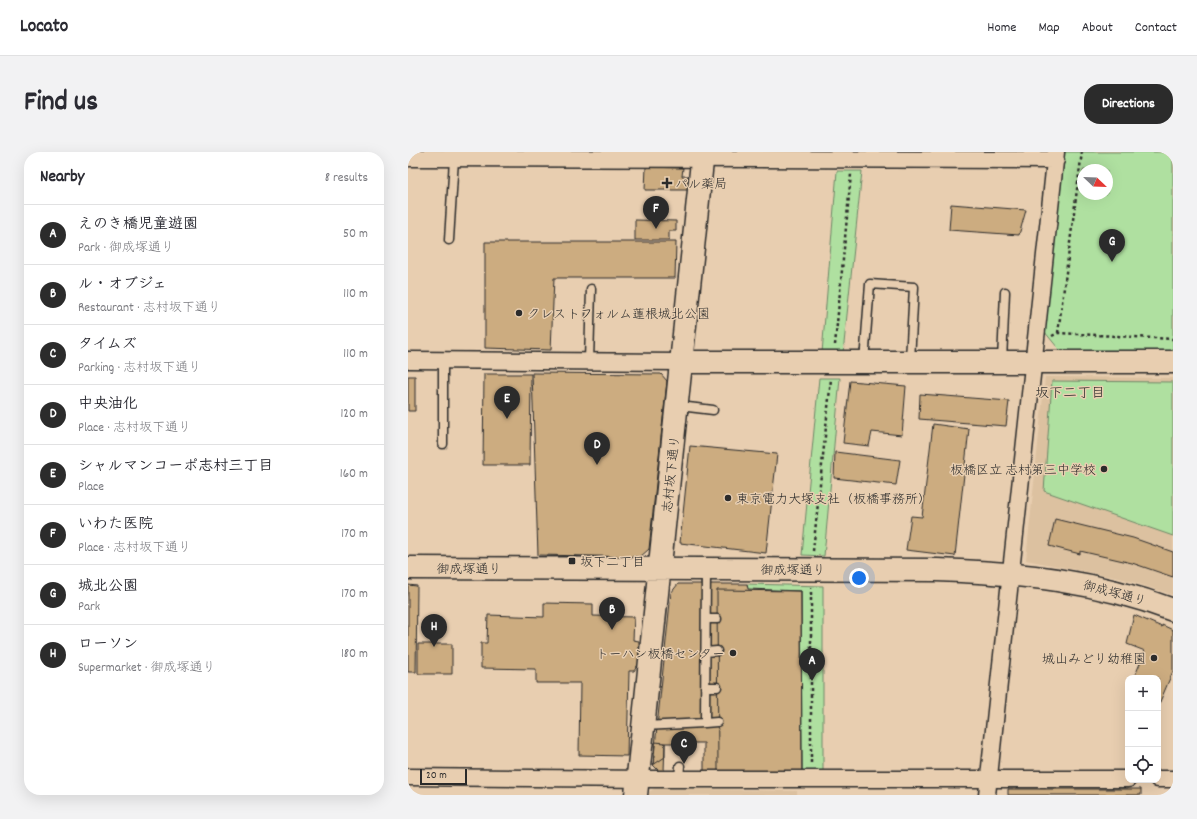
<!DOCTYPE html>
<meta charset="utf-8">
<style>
:root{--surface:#fff;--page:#f2f2f3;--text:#2b2b33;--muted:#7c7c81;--line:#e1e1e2;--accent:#2b2b2b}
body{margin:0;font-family:Dekko,"Klee One",sans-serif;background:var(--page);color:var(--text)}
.controls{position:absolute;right:12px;bottom:12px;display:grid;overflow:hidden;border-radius:8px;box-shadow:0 4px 16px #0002}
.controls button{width:36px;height:36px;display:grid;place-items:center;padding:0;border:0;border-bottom:1px solid var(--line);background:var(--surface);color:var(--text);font:20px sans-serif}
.compass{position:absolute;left:669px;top:12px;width:36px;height:36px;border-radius:50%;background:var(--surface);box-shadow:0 4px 16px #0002;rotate:113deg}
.scale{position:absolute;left:12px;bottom:10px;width:47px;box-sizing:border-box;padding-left:4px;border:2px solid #2b2b2b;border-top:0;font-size:11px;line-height:14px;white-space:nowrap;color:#2b2b2b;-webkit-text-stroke:3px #e8ceb0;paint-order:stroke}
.you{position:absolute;left:451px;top:426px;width:14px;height:14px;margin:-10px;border:3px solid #fff;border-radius:50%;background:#1a73e8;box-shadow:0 0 0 6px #1a73e833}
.badge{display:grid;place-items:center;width:26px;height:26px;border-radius:50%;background:var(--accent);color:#fff;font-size:13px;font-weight:700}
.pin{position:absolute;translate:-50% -33px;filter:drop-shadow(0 1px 2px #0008)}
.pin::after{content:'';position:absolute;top:21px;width:14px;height:12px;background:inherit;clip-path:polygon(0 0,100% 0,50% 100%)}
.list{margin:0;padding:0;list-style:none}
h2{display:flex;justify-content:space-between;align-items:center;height:52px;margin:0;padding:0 16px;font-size:17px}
h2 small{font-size:13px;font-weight:400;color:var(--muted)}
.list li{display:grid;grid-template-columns:26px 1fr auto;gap:12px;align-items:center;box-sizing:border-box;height:60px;padding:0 16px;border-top:1px solid var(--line)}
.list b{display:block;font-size:15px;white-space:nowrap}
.list p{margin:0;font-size:13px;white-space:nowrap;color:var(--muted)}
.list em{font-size:13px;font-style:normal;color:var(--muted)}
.icon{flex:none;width:22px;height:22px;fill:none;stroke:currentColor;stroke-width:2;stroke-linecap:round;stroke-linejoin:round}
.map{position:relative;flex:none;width:765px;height:643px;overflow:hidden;border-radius:16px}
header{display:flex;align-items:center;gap:24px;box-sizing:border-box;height:56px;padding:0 20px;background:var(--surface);border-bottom:1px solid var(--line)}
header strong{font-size:19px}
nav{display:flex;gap:22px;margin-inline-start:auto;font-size:14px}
.intro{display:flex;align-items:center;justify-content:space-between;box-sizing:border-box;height:96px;padding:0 24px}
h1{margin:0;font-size:28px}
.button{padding:10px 18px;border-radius:16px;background:var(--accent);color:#fff;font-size:14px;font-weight:700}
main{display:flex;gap:24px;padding:0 24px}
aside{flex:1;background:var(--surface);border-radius:16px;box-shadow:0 4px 16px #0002}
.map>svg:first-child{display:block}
</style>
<header>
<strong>Locato</strong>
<nav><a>Home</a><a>Map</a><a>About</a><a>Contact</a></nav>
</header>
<div class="intro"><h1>Find us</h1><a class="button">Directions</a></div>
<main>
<aside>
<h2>Nearby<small>8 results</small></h2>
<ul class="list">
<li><span class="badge">A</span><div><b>えのき橋児童遊園</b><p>Park · 御成塚通り</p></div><em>50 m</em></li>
<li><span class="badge">B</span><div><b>ル・オブジェ</b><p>Restaurant · 志村坂下通り</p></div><em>110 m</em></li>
<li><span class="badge">C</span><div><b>タイムズ</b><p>Parking · 志村坂下通り</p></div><em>110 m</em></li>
<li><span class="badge">D</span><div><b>中央油化</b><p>Place · 志村坂下通り</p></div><em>120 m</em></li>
<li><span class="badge">E</span><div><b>シャルマンコーポ志村三丁目</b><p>Place</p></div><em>160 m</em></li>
<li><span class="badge">F</span><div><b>いわた医院</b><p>Place · 志村坂下通り</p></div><em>170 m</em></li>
<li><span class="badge">G</span><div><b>城北公園</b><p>Park</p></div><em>170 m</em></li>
<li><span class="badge">H</span><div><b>ローソン</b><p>Supermarket · 御成塚通り</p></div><em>180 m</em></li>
</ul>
</aside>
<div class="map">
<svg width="765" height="643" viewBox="0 0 765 643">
<rect width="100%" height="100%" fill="#e8ceb0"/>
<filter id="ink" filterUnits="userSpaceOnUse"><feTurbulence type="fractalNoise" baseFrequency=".025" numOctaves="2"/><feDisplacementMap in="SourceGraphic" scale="8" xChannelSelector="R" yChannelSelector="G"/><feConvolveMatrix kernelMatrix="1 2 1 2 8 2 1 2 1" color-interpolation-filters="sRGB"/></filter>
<g filter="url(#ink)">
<path fill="#dcc1a0" d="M 637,225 L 765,226 L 765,443 L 715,427 L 618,408 Z
M 247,636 L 389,639 L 389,643 L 240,643 L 241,640 Z"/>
<path fill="#afe0a0" stroke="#6d8666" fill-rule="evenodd" d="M 657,0 L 765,0 L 765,201 L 654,201 L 636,179 ZM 675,18 L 699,18 L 699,42 L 675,42 Z
M 429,19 L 454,19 L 435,201 L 414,201 Z
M 411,226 L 432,226 L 416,404 L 394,403 Z
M 644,229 L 765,230 L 765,384 L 636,339 Z
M 339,432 L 415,434 L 415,620 L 394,620 L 340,437 Z"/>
<path fill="#ccac80" stroke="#2b2b2b" d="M 238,15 L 275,16 L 274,24 L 280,24 L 280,38 L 237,38 Z
M 543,52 L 618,58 L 611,83 L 541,78 Z
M 227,68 L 268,69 L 268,79 L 261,79 L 261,88 L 227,88 Z
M 77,90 L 268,90 L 267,126 L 146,126 L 143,198 L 77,196 Z
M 124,221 L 253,222 L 259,229 L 241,397 L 232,405 L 130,403 Z
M 76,222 L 123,222 L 122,313 L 75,313 Z
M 0,224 L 7,224 L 7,259 L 0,259 Z
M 442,229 L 498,234 L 494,283 L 464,280 L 461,294 L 435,291 Z
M 512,242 L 601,249 L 598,274 L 511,267 Z
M 525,272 L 561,277 L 547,404 L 498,398 L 503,364 L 514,365 Z
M 282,294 L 369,302 L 358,401 L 272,391 Z
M 427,300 L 492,308 L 488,333 L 426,326 Z
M 647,367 L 725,386 L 765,400 L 765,425 L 724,411 L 672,399 L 672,402 L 641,394 Z
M 270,432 L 339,432 L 340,437 L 393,439 L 394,620 L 296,619 L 296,591 L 257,591 L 256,619 L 251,619 L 245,613 L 263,441 Z
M 0,433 L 9,434 L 8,520 L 0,520 Z
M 309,438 L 393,439 L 394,620 L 310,619 Z
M 136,451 L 185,452 L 185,464 L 226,465 L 225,488 L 231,489 L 231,511 L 226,519 L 221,519 L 219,604 L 171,603 L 172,531 L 128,531 L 128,517 L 73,516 L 73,491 L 79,491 L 80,463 L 136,465 Z
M 726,463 L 754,475 L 754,473 L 765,478 L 765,519 L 751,552 L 750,552 L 750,526 L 726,526 L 737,499 L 719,492 Z
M 10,492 L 44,492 L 44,522 L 10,522 Z
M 247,590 L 257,591 L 257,605 L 245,613 Z
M 600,637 L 733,637 L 733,643 L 600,643 Z"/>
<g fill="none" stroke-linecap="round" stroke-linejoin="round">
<g stroke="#2b2b2b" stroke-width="11">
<path id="lane" d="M 41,88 L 46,7
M 35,208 L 35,292
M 181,209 L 183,137
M 594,209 L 597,140
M 456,210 L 462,132 L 506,135 L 502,208
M 280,255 L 305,258
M 298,417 L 297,571 L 309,570
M 298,467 L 309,467
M 297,500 L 309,499
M 297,535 L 309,535
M 236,574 L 297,571
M 271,626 L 272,614"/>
</g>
<g stroke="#2b2b2b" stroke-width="19">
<path id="street" d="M 0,6 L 648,8
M 0,208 L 273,210
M 0,625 L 244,627 L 720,627
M 750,627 L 765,627
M 579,643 L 648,0"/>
</g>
<g stroke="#2b2b2b" stroke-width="25">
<path id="secondary" d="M 273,210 L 765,210
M 0,416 L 529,418 C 612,421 686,428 765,458
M 228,643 L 295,0"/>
</g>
<path stroke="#2b2b2b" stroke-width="2.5" stroke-dasharray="3 3" stroke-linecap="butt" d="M 650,181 L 674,0
M 644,184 L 650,181 L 765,187
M 427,193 L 443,22
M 405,399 L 423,227
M 403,611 L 403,436"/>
<use href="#lane" stroke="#e8ceb0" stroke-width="8"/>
<use href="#street" stroke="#e8ceb0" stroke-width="16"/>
<use href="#secondary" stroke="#e8ceb0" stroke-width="22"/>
</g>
</g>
<g fill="#2b2b2b" stroke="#e8ceb0" stroke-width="1.5">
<path d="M257 25h4v4h4v4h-4v4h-4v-4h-4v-4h4z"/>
<circle cx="111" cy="161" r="4"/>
<circle cx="696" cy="317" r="4"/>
<circle cx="320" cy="346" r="4"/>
<rect x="160" y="405" width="8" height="8" rx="2"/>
<circle cx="325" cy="501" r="4"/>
<circle cx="746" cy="506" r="4"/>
</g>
<g text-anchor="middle" stroke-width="3" stroke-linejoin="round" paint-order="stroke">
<g font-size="13" fill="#2b2b2b" stroke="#e8ceb0" text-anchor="start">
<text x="267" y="36">パル薬局</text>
<text x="119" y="166">クレストフォルム蓮根城北公園</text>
<text x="688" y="322" text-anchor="end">板橋区立 志村第三中学校</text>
<text x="328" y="351">東京電力大塚支社（板橋事務所）</text>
<text x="172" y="414">坂下二丁目</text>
<text x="317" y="506" text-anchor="end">トーハン板橋センター</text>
<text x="738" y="511" text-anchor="end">城山みどり幼稚園</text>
</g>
<g font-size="13" fill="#2b2b2b" stroke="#e8ceb0">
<text transform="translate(262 322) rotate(-84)" y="5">志村坂下通り</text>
<text x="61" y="421">御成塚通り</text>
<text x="385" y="422">御成塚通り</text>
<text transform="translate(707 440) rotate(15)" y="5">御成塚通り</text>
</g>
<g font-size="14" fill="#2b2b2b" stroke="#e8ceb0">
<text x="662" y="245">坂下二丁目</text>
</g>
</g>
</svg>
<div class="controls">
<button>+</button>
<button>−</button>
<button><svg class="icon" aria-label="locate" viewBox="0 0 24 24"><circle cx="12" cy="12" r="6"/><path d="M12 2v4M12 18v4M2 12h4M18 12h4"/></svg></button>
</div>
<svg class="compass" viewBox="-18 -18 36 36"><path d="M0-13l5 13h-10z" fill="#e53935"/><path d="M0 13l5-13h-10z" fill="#7c7c81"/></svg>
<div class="scale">20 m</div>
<div class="you"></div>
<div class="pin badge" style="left:404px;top:529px">A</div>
<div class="pin badge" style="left:204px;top:478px">B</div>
<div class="pin badge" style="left:276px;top:612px">C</div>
<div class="pin badge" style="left:189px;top:313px">D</div>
<div class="pin badge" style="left:99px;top:267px">E</div>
<div class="pin badge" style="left:248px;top:77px">F</div>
<div class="pin badge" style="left:704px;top:110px">G</div>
<div class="pin badge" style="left:26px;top:495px">H</div>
</div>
</main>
